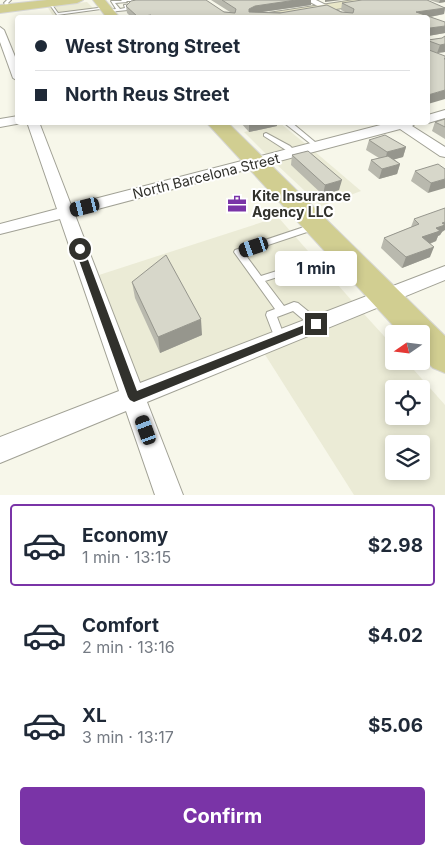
<!DOCTYPE html>
<meta charset="utf-8">
<style>
body{margin:0;font-family:Inter,sans-serif;background:#f2f2f3;color:#1f2937;height:100vh;display:flex;flex-direction:column;font-size:19px;white-space:nowrap}
*{box-sizing:border-box;margin:0}
p{font-size:16px;color:#747a83}
.icon{flex:none;width:28px;height:28px;fill:none;stroke:currentColor;stroke-width:2;stroke-linecap:round;stroke-linejoin:round}
.map{position:relative;height:495px;overflow:hidden}
.details{display:flex;flex-direction:column;background:#fff;flex:1}
.details>*{flex:none}
.top-card{position:absolute;left:15px;top:15px;width:415px;height:110px;border-radius:5px;box-shadow:0 2px 8px #0003;display:grid;align-content:center;height:110px;padding:0 20px;background:#fff}
.needle{width:32px;rotate:256deg}
.controls{position:absolute;left:385px;top:325px;display:grid;gap:10px}
.controls a{display:grid;place-items:center;width:45px;height:45px;border-radius:5px;background:#fff;box-shadow:0 2px 8px #0003;font-size:25px}
.end{position:absolute;width:22px;height:22px;margin:-11px;border:6px solid #31312c;background:#fff;box-shadow:0 0 0 2px #fff}
.from{border-radius:50%}
.bubble{position:absolute;height:35px;border-radius:5px;background:#fff;box-shadow:0 2px 8px #0003;font-size:16px;font-weight:700;line-height:35px;text-align:center}
.car{position:absolute;width:15px;height:30px;margin:-15px -8px;border-radius:6px;box-shadow:0 0 4px 1px #0007;background:linear-gradient(#222 24%,#8ab4d8 0 40%,#222 0 76%,#8ab4d8 0 86%,#222 0)}
.top-card b{display:flex;align-items:center;gap:18px;height:48px;font-size:19px}
.top-card b+b{border-top:1px solid #e0e1e3}
.top-card i{width:12px;height:12px;background:#1f2937}
ul{padding:9px 0 0;list-style:none}
li{display:flex;align-items:center;gap:15px;height:82px;margin:0 10px 8px;padding:0 10px;border:2px solid transparent;border-radius:5px}
li div{flex:1}
li b{display:block;font-size:19px}
li em{font-style:normal;font-weight:700}
li.active{border-color:#7a34a7}
li>.icon{width:45px;height:45px;stroke-width:1.5}
.action{display:flex;gap:10px;margin-top:auto;padding:10px 20px}
.action a{flex:1;height:58px;border-radius:5px;background:#7a34a7;color:#fff;font-size:20px;font-weight:700;line-height:58px;text-align:center}
.map>svg:first-child{display:block}
.built{fill:#ebebd6;fill-rule:evenodd}
.lines{fill:none;stroke-linecap:round;stroke-linejoin:round}
.lane-casing{stroke:#a1a195;stroke-width:2}
.street-casing{stroke:#a1a195;stroke-width:2}
.secondary-casing{stroke:#a1a195;stroke-width:2}
.primary-casing{stroke:#d6d6d5;stroke-width:2}
.lane{fill:#fff;fill-rule:evenodd}
.street{fill:#fff;fill-rule:evenodd}
.secondary{fill:#e8e6c8;fill-rule:evenodd}
.primary{fill:#d1ce91;fill-rule:evenodd}
.wall{fill:#b9b9ae}
.shaded-wall{fill:#96968d}
.building{fill:#d7d7ca;stroke:#96968d}
.route{fill:#31312c}
.labels{text-anchor:middle;stroke-width:4;stroke-linejoin:round;paint-order:stroke}
.street-label{font-size:14px;fill:#31312c;stroke:#fff}
.poi-label{font-size:14px;font-weight:bold;fill:#31312c;stroke:#fff;text-anchor:start}
</style>
<div class="map">
<svg width="445" height="495" viewBox="0 0 445 495">
<rect width="100%" height="100%" fill="#f7f7ea"/>
<g class="built">
<path d="M87,2L95,10L53,16L47,6Z"/>
<path d="M280,123L308,146L268,156L244,132Z"/>
<path d="M314,151L361,191L321,206L274,162Z"/>
<path d="M278,217L353,302L141,385L99,275Z"/>
<path d="M363,313L394,347V361H406L445,405V495H354L264,353ZM394,389H421V416H394ZM394,444H421V471H394Z"/>
</g>
<g class="lines">
<g class="lane-casing">
<g id="lane">
<path d="M7,0H11L8,3L11,9H9L4,3Z"/>
<path d="M121,0H133L138,5L128,7L130,9L128,10L108,12V10L116,9L111,1H122ZM126,1H130L133,4L124,5L125,8L120,9L115,3L127,2Z"/>
<path d="M48,2H50L58,13L106,7L108,8L57,15Z"/>
<path d="M283,122H291L321,147L320,148H316Z"/>
<path d="M266,133L290,146L297,153L296,154H292L264,136V134Z"/>
<path d="M316,223L319,224L320,226L319,228L244,253L261,276L340,251L344,254L343,256L265,281L284,306L294,302L298,303L320,321L321,324L320,327L316,328L312,327L293,311L277,317L285,338L284,341L280,342L276,341L266,315L267,312L275,309L234,252L235,250Z"/>
</g>
</g>
<g class="street-casing">
<g id="street">
<path d="M306,0H316L352,18H341Z"/>
<path d="M0,27L4,30L18,64V81L13,78L0,42Z"/>
<path d="M445,110V118L428,123L427,122L428,115Z"/>
<path d="M18,116V122L22,123L0,127V119Z"/>
<path d="M27,122H39L71,205L392,122H418L412,126L445,147V157L440,156L400,129L75,215L140,383L445,266V280L147,402L183,495H155L126,411L0,463V437L119,391L60,219L0,234V224L57,209Z"/>
</g>
</g>
<g class="secondary-casing">
<path id="secondary" d="M354,0H379L374,3L279,18H250L255,15Z"/>
</g>
<g class="primary-casing">
<g id="primary">
<path d="M47,0H83L77,3L0,13V5Z"/>
<path d="M93,0H105L120,18H107Z"/>
<path d="M206,122H227L445,336V373L433,368L421,356V334H401Z"/>
</g>
</g>
<use href="#lane" class="lane"/>
<use href="#street" class="street"/>
<use href="#secondary" class="secondary"/>
<use href="#primary" class="primary"/>
</g>
<g class="wall">
<path d="M211,0H311V5L261,12H345L341,10L342,3L445,7L444,14L430,17L445,33L428,36V18H132L127,13L126,6L230,12Z"/>
<path d="M429,0H445V2L439,3Z"/>
<path d="M445,36V52L437,53L428,104V40L442,38Z"/>
<path d="M445,119V139L432,131L435,122Z"/>
<path d="M240,122H277V126L249,132Z"/>
<path d="M369,140L406,147L403,157L394,159L400,164L397,174L379,179L368,170L371,160L379,158L366,150Z"/>
<path d="M292,155L339,190L323,195L291,165Z"/>
<path d="M445,169L428,193L411,181L415,171Z"/>
<path d="M414,219L442,232L440,235L438,236L436,241L430,244V257L402,268L381,248L384,238L411,227Z"/>
<path d="M132,282L202,335L160,353L135,298Z"/>
</g>
<g class="shaded-wall">
<path d="M296,0H311V5L255,13L249,16V9L255,6Z"/>
<path d="M325,0H342L325,2Z"/>
<path d="M440,0H445V2L439,3Z"/>
<path d="M445,8L444,14L424,18L416,12Z"/>
<path d="M151,15V18H139L138,17Z"/>
<path d="M445,26V33L428,36L430,28Z"/>
<path d="M445,44V52L437,53L440,45Z"/>
<path d="M445,90V99L428,104V95Z"/>
<path d="M255,122H277V126L249,132V124Z"/>
<path d="M406,147L403,157L385,162L387,152Z"/>
<path d="M400,164L397,174L379,179L382,169Z"/>
<path d="M445,179V188L428,193L431,183Z"/>
<path d="M342,180L339,190L323,195L325,185Z"/>
<path d="M445,222V230L442,232L440,235L438,236L436,241L418,248L422,237L442,223Z"/>
<path d="M434,247L430,257L402,268L406,257Z"/>
<path d="M201,319L202,335L160,353L158,337Z"/>
</g>
<g class="building">
<path d="M136,0H206L224,12L235,13L236,9L222,0H296L255,6L249,9V12L280,13L327,5L341,12L353,13L354,9L342,3L362,0H427L445,8L416,12L445,22V26L430,28L428,32V18H154L151,15L138,17L126,6L131,1Z"/>
<path d="M445,36V44L440,45L429,41V50L445,56V58L444,59H445V90L428,95V40L442,38Z"/>
<path d="M445,119V127L435,122Z"/>
<path d="M385,135L406,147L387,152L369,140Z"/>
<path d="M308,151L342,180L325,185L292,155Z"/>
<path d="M388,156L400,164L382,169L371,160Z"/>
<path d="M438,164L445,169V179L431,183L415,171Z"/>
<path d="M445,208V222L442,223L445,225L436,228L440,231L422,237L434,247L406,257L384,238L419,224L414,219Z"/>
<path d="M166,255L201,319L158,337L132,282Z"/>
</g>
<path class="route" d="M80,246L84,249L137,391L312,322H319L320,324L319,327L134,402L130,400L128,397L75,249Z"/>
<defs>
<g id="office-bare" transform="scale(1.5)"><path d="M-6-3h4V-5.5h4V-3h4V5H-6ZM-1-4.5V-3h2v-1.5ZM-6 0V1H6V0Z" fill="#7a34a7" stroke="#fff" stroke-width="2.5" paint-order="stroke"/></g>
</defs>
<g fill-rule="evenodd">
<use href="#office-bare" x="237" y="204"/>
</g>
<g class="labels">
<g class="street-label">
<text transform="translate(206 176) rotate(-14)" y="5">North Barcelona Street</text>
</g>
<g class="poi-label">
<text x="252" y="201">Kite Insurance<tspan x="252" dy="16">Agency LLC</tspan></text>
</g>
</g>
</svg>
<div class="controls">
<a><svg class="needle" viewBox="-14 -14 28 28"><path d="M0-13l5 13h-10z" fill="#e53935"/><path d="M0 13l5-13h-10z" fill="#747a83"/></svg></a>
<a><svg class="icon" aria-label="locate" viewBox="0 0 24 24"><circle cx="12" cy="12" r="6"/><path d="M12 2v4M12 18v4M2 12h4M18 12h4"/></svg></a>
<a><svg class="icon" aria-label="layers" viewBox="0 0 24 24"><path d="M12 4l9 5-9 5-9-5zM3 14l9 5 9-5"/></svg></a>
</div>
<i class="end from" style="left:80px;top:249px"></i>
<i class="end" style="left:316px;top:324px"></i>
<div class="bubble" style="left:275px;top:251px;width:82px">1 min</div>
<i class="car" style="left:85px;top:207px;rotate:256deg"></i>
<i class="car" style="left:254px;top:247px;rotate:251deg"></i>
<i class="car" style="left:146px;top:430px;rotate:340deg"></i>
<div class="top-card">
<b><i class="from"></i>West Strong Street</b>
<b><i></i>North Reus Street</b>
</div>
</div>
<section class="details">
<ul>
<li class="active"><svg class="icon" aria-label="car" viewBox="0 0 24 24"><path d="M5 17H2v-5l4-1 3-4h7l3 4 3 1v5h-3M9 17h6M6 11h13"/><circle cx="7" cy="17" r="2"/><circle cx="17" cy="17" r="2"/></svg><div><b>Economy</b><p>1 min · 13:15</p></div><em>$2.98</em></li>
<li><svg class="icon" aria-label="car" viewBox="0 0 24 24"><path d="M5 17H2v-5l4-1 3-4h7l3 4 3 1v5h-3M9 17h6M6 11h13"/><circle cx="7" cy="17" r="2"/><circle cx="17" cy="17" r="2"/></svg><div><b>Comfort</b><p>2 min · 13:16</p></div><em>$4.02</em></li>
<li><svg class="icon" aria-label="car" viewBox="0 0 24 24"><path d="M5 17H2v-5l4-1 3-4h7l3 4 3 1v5h-3M9 17h6M6 11h13"/><circle cx="7" cy="17" r="2"/><circle cx="17" cy="17" r="2"/></svg><div><b>XL</b><p>3 min · 13:17</p></div><em>$5.06</em></li>
</ul>
<div class="action"><a>Confirm</a></div>
</section>
